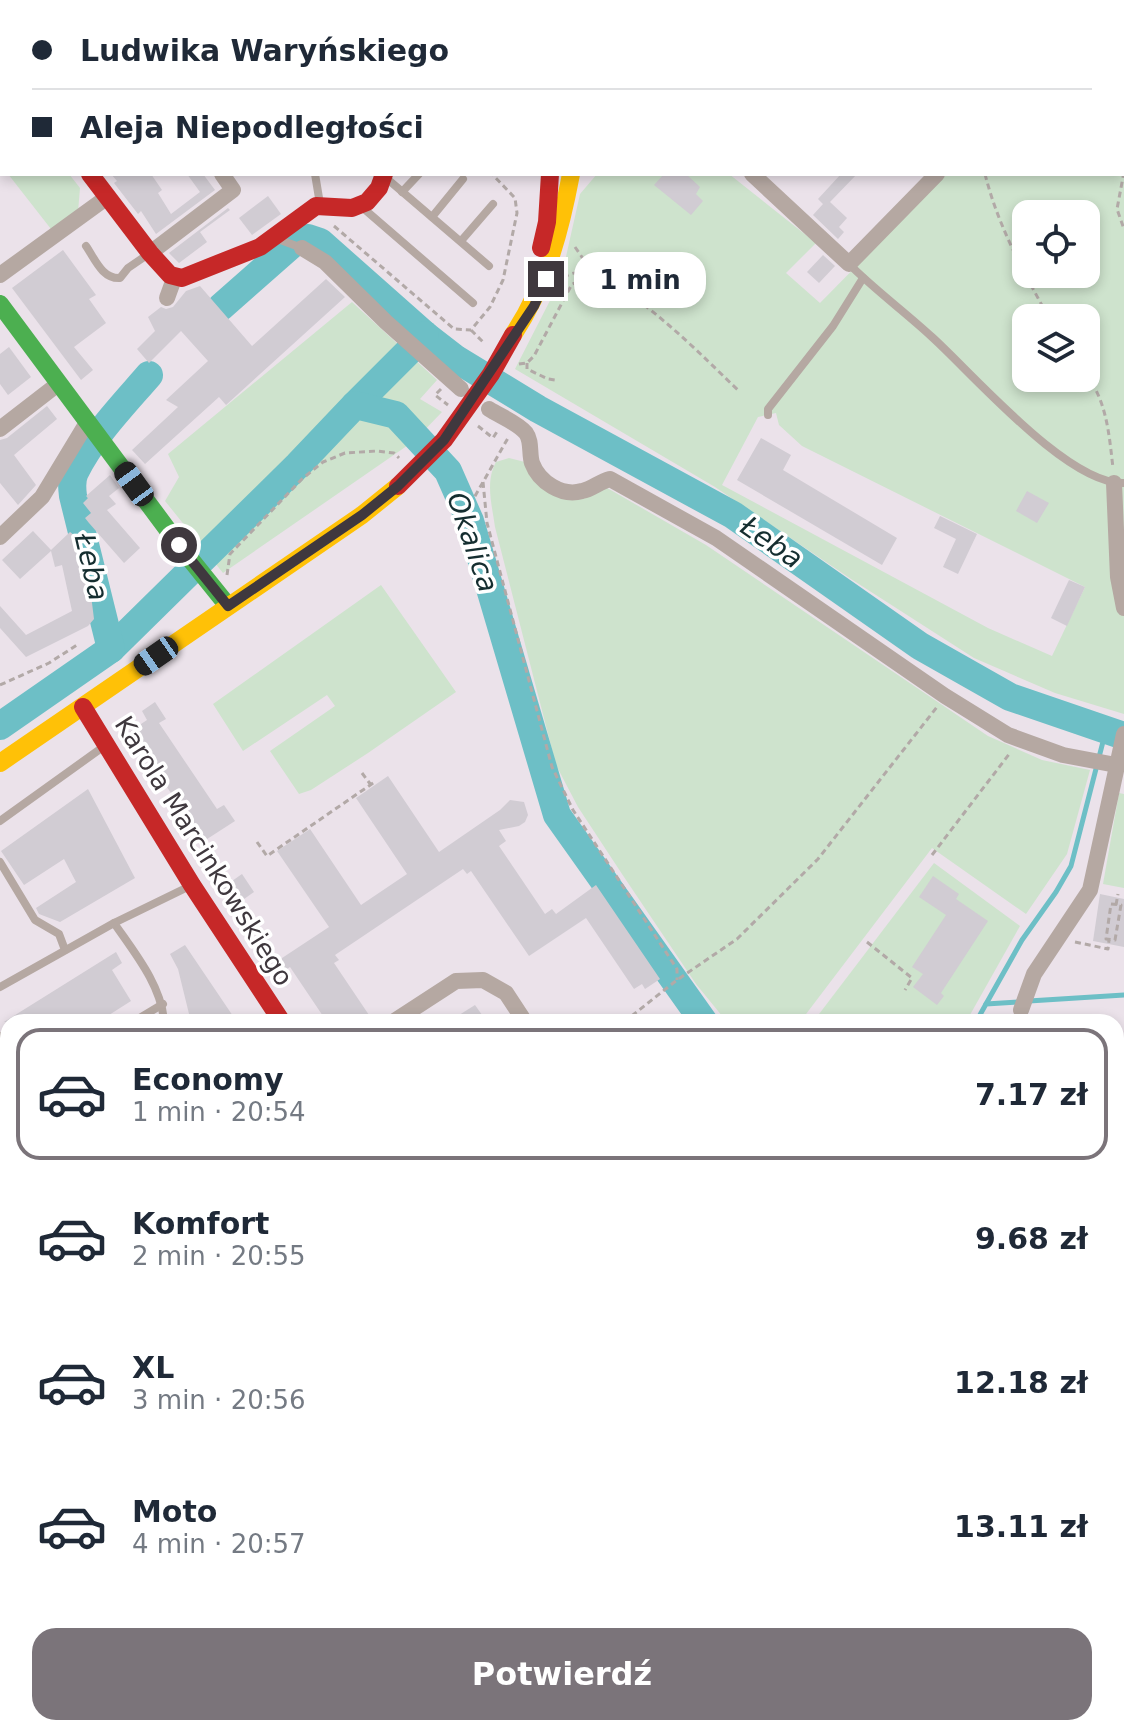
<!DOCTYPE html>
<html lang="pl">
<meta charset="utf-8">
<style>
body{margin:0;font-family:"DejaVu Sans",sans-serif;background:#f2f2f3;color:#1f2937;height:100vh;display:flex;flex-direction:column;font-size:30px;white-space:nowrap}
*{box-sizing:border-box;margin:0}
p{font-size:26px;color:#747a83}
.icon{flex:none;width:44px;height:44px;fill:none;stroke:currentColor;stroke-width:2;stroke-linecap:round;stroke-linejoin:round}
.map{position:relative;flex:1;overflow:hidden}
.drawer{position:absolute;left:0px;top:1014px;width:1124px;height:722px;display:flex;flex-direction:column;background:#fff;border-radius:24px 24px 0 0;box-shadow:0 4px 12px #0003}
.drawer>*{flex:none}
.banner{position:absolute;left:0px;top:0px;width:1124px;height:176px;box-shadow:0 4px 12px #0003;display:grid;align-content:center;height:176px;padding:0 32px;background:#fff}
.buttons{position:absolute;left:1012px;top:200px;display:grid;gap:16px}
.buttons a{display:grid;place-items:center;width:88px;height:88px;border-radius:16px;background:#fff;box-shadow:0 4px 12px #0003;font-size:40px}
.end{position:absolute;width:36px;height:36px;margin:-18px;border:10px solid #3f383e;background:#fff;box-shadow:0 0 0 4px #fff}
.from{border-radius:50%}
.bubble{position:absolute;height:56px;border-radius:24px;background:#fff;box-shadow:0 4px 12px #0003;font-size:26px;font-weight:800;line-height:56px;text-align:center}
.car{position:absolute;width:24px;height:48px;margin:-24px -12px;border-radius:10px;box-shadow:0 0 6px 2px #0007;background:linear-gradient(#222 24%,#8ab4d8 0 40%,#222 0 76%,#8ab4d8 0 86%,#222 0)}
.banner b{display:flex;align-items:center;gap:28px;height:76px;font-size:30px}
.banner b+b{border-top:2px solid #e0e1e3}
.banner i{width:20px;height:20px;background:#1f2937}
ul{padding:14px 0 0;list-style:none}
li{display:flex;align-items:center;gap:24px;height:132px;margin:0 16px 12px;padding:0 16px;border:4px solid transparent;border-radius:24px}
li div{flex:1}
li b{display:block;font-size:30px}
li em{font-style:normal;font-weight:800}
li.current{border-color:#7b747a}
li>.icon{width:72px;height:72px;stroke-width:1.5}
.button{display:flex;gap:16px;margin-top:auto;padding:16px 32px}
.button a{flex:1;height:92px;border-radius:24px;background:#7b747a;color:#fff;font-size:32px;font-weight:800;line-height:92px;text-align:center}
.map>svg:first-child{display:block}
.medical{fill:#eddadc}
.green{fill:#cee3cd;fill-rule:evenodd}
.lines{fill:none;stroke-linecap:round;stroke-linejoin:round}
.stream{stroke:#6dbfc6;stroke-width:5}
.river{stroke:#6dbfc6;stroke-width:28}
.building{fill:#d1ccd3}
.path{stroke:#b2a9a7;stroke-width:3;stroke-dasharray:6 4;stroke-linecap:butt}
.lane{stroke:#b5a8a2;stroke-width:8}
.street{stroke:#b5a8a2;stroke-width:16}
.fast{stroke:#4caf50;stroke-width:18}
.slow{stroke:#ffc107;stroke-width:18}
.jam{stroke:#c62828;stroke-width:18}
.jam-bridge{stroke:#c62828;stroke-width:18}
.route{stroke:#3f383e;stroke-width:10}
.labels{text-anchor:middle;stroke-width:7;stroke-linejoin:round;paint-order:stroke}
.street-label{font-size:26px;fill:#3f383e;stroke:#fff}
.water-label{font-size:28px;font-style:italic;fill:#152e30;stroke:#fff}
</style>
<div class="map">
<svg width="1124" height="1735" viewBox="0 0 1124 1735">
<rect width="100%" height="100%" fill="#ebe2ea"/>
<path class="medical" d="M8,1495V1728H184V1735H0V1502Z"/>
<g class="green">
<path d="M964,0H1124V714L1055,693L974,658L851,579L715,487L515,369L561,279L580,194L597,174H729L816,243L786,273L820,303L947,174H1122V2ZM1026,214H1086V274H1026ZM1026,318H1086V378H1026ZM776,413L779,425L802,446L1085,587L1052,656L988,628L722,485L758,417Z"/>
<path d="M8,174H69L80,188L78,212L51,229Z"/>
<path d="M352,302L437,380L420,399L442,412L414,441L223,573L165,501L179,477L168,454Z"/>
<path d="M509,458L525,462L546,489L602,485L706,545L988,736L1042,760L1090,770L1067,854L1026,914L932,848L800,1022H727L696,984L622,874L578,807L556,765L495,527C492,505 485,482 496,462Z"/>
<path d="M381,585L456,692L368,753L311,790L299,794L270,751L335,706L327,695L243,751L213,704Z"/>
<path d="M1119,793L1124,794V888L1103,884Z"/>
<path d="M934,863L1020,926L966,1022H813Z"/>
</g>
<g class="lines">
<g class="stream">
<path d="M1029,1001L1124,995"/>
<path d="M986,1004L1022,940L1056,892L1071,866L1106,730"/>
<path d="M976,1022L986,1004L1019,1002"/>
</g>
<g class="river">
<path d="M221,307L297,240L308,238L320,242L425,335L456,359L538,409L733,515L920,646L1010,697L1124,736"/>
<path d="M355,405L425,335"/>
<path d="M111,649L298,465L355,405L396,415L448,471L470,521L557,815L704,1022"/>
<path d="M0,726L111,649L73,496C72,488 71,480 75,472C92,437 124,404 149,375"/>
<path d="M1116,1350H1124"/>
</g>
</g>
<g class="building">
<path d="M111,174H151L162,190L158,193L171,214L200,192L187,174H203L215,190L156,234L141,211L138,214L114,183L117,181Z"/>
<path d="M664,174H686L700,187L696,194L703,201L691,215L654,185Z"/>
<path d="M841,174H857L830,202L847,218L839,227L844,232L838,239L813,215L823,204L818,199Z"/>
<path d="M268,196L281,214L252,235L239,218Z"/>
<path d="M228,208L230,210L200,232L207,242L179,263L169,253Z"/>
<path d="M63,250L96,295L89,299L106,323L74,347L93,370L81,380L12,288Z"/>
<path d="M823,255L835,266L819,283L807,272Z"/>
<path d="M326,279L345,297L226,405L219,397L145,464L132,450L178,407L166,400L208,361L181,331L149,363L137,349L155,331L148,317L161,307L166,309L173,307L186,291L200,286L252,346Z"/>
<path d="M9,347L31,377L8,395L0,384V354Z"/>
<path d="M47,406L57,419L14,455L36,485L18,505L0,483V440L7,438Z"/>
<path d="M761,438L791,455L783,470L897,538L882,565L737,480Z"/>
<path d="M110,475L119,488L109,496L116,504L107,510L140,548L124,563L89,523L85,518L91,513L83,503L88,498L86,496Z"/>
<path d="M1027,491L1049,503L1037,523L1016,511Z"/>
<path d="M940,516L977,534L958,574L943,567L956,539L934,528Z"/>
<path d="M33,531L51,550L70,532L79,539L90,587L94,619L88,626L26,657L0,628V606L26,635L72,611L62,565L55,567L51,551L20,579L2,560Z"/>
<path d="M1069,580L1085,587L1067,626L1051,618Z"/>
<path d="M155,702L166,719L159,723L217,809L224,805L235,821L204,841L129,732L147,720L142,711Z"/>
<path d="M388,776L439,852L500,810L510,800L524,802L528,815L525,822L519,826L499,830L506,841L499,846L545,914L552,909L556,914L596,885L660,979L645,989L642,984L634,989L586,918L529,956L471,871L467,874L463,869L335,955L339,960L334,963L371,1018L365,1022H327L290,967L280,974L273,964L329,927L277,851L310,829L361,905L407,874L356,798Z"/>
<path d="M88,789L135,878L60,922L39,914L36,908L76,882L64,859L24,885L1,851Z"/>
<path d="M242,874L254,892L234,906L222,888Z"/>
<path d="M933,876L959,894L956,899L988,921L941,993L944,996L937,1005L913,987L923,974L912,967L946,915L919,897Z"/>
<path d="M1100,894L1124,899V947L1093,941Z"/>
<path d="M185,945L237,1022H191L178,969L170,954Z"/>
<path d="M116,952L122,963L112,970L131,1001L98,1022H4Z"/>
<path d="M475,1005L487,1022H448Z"/>
</g>
<g class="lines">
<g class="path">
<path d="M92,0L99,2"/>
<path d="M1066,2L1067,0"/>
<path d="M1122,98L1124,100"/>
<path d="M1124,172L1117,209L1124,229"/>
<path d="M985,174C998,226 1023,271 1049,318"/>
<path d="M334,226L454,329L471,330L490,307L503,280L517,213L515,198L492,174"/>
<path d="M575,247L595,276"/>
<path d="M563,277C567,276 571,273 575,273C617,266 710,364 740,392"/>
<path d="M471,330L485,344"/>
<path d="M527,363V369L548,379L555,380"/>
<path d="M519,364L527,363L534,356L572,284L595,276"/>
<path d="M1086,374C1107,402 1109,434 1113,468"/>
<path d="M441,389L435,395L448,405"/>
<path d="M478,426L493,438L498,430"/>
<path d="M483,482L487,523L552,767L573,810L677,969V980"/>
<path d="M470,505L508,438"/>
<path d="M227,575L230,554L302,479L323,462L345,453L377,451L394,453L399,458"/>
<path d="M0,685L49,663L77,645"/>
<path d="M362,773L371,785"/>
<path d="M257,842L267,856L376,781"/>
<path d="M932,855L1010,753"/>
<path d="M1111,904L1121,905L1115,940L1106,939Z"/>
<path d="M1116,905L1118,894"/>
<path d="M867,942L912,978L905,990"/>
<path d="M1075,942L1108,949L1109,940"/>
<path d="M624,1022L677,980L737,939L818,859L937,707"/>
<path d="M1116,1364L1124,1365"/>
</g>
<g class="lane">
<path d="M315,174L319,198L316,205"/>
<path d="M385,177L489,266"/>
<path d="M402,192L419,174"/>
<path d="M363,208L473,303"/>
<path d="M432,217L463,179"/>
<path d="M275,238L302,248"/>
<path d="M461,241L493,204"/>
<path d="M86,246C95,259 102,279 120,278L128,268L150,253"/>
<path d="M849,264C875,290 905,312 932,337C973,374 1068,485 1124,483"/>
<path d="M768,415V409L833,326L863,278"/>
<path d="M0,821L103,747"/>
<path d="M0,862L35,920L59,934L65,950"/>
<path d="M114,923C134,952 162,986 164,1022"/>
<path d="M0,987L114,923L190,886"/>
<path d="M133,1022L163,1004"/>
<path d="M0,1187L8,1177"/>
<path d="M0,1453L8,1463"/>
</g>
<g class="street">
<path d="M75,0L77,2"/>
<path d="M377,0L378,2"/>
<path d="M960,0V2"/>
<path d="M26,2L29,0"/>
<path d="M233,2L235,0"/>
<path d="M520,2V0"/>
<path d="M608,2V0"/>
<path d="M897,2L900,0"/>
<path d="M0,23L2,22"/>
<path d="M0,57L2,59"/>
<path d="M752,174L849,264L937,174"/>
<path d="M302,248L325,262L386,322L461,389"/>
<path d="M150,253L233,190L222,174"/>
<path d="M0,275L106,198"/>
<path d="M167,298L175,276"/>
<path d="M489,409C500,416 518,423 526,433C532,441 529,454 532,463C539,482 562,497 582,491C592,489 599,482 610,479L716,538L945,696L1008,735L1063,755L1116,765"/>
<path d="M0,429L58,384"/>
<path d="M1114,483L1118,577L1124,608"/>
<path d="M0,537L42,497L88,421"/>
<path d="M1021,1010L1034,974L1090,890L1124,734"/>
<path d="M393,1022L456,981L483,980L506,993L525,1022"/>
<path d="M0,1040L8,1077"/>
<path d="M1116,1108H1124"/>
<path d="M0,1121L8,1127"/>
<path d="M1116,1241H1124"/>
<path d="M1116,1442L1124,1443"/>
<path d="M0,1477L8,1469"/>
<path d="M1116,1574L1124,1569"/>
<path d="M201,1728L202,1735"/>
<path d="M405,1728L412,1735"/>
<path d="M485,1728L492,1735"/>
<path d="M658,1728L665,1735"/>
<path d="M459,1735L466,1728"/>
<path d="M542,1735L549,1728"/>
<path d="M629,1735L636,1728"/>
<path d="M847,1735L859,1728"/>
</g>
<g class="fast">
<path d="M556,0V2"/>
<path d="M572,0V2"/>
<path d="M0,304L179,545L228,606"/>
</g>
<g class="slow">
<path d="M513,335C546,285 560,232 571,174"/>
<path d="M0,763L362,515L398,486"/>
</g>
<g class="jam">
<path d="M277,0L278,2"/>
<path d="M90,174L150,253L170,275L182,278L260,247L316,206L352,208L367,202L379,188L384,174"/>
<path d="M541,248L547,222L550,174"/>
<path d="M83,707L192,885L282,1022"/>
</g>
<path class="jam-bridge" d="M398,486L444,440L491,374L513,335"/>
</g>
<g class="lines">
<path class="route" d="M179,545L228,606L362,515L398,486L444,440L534,306L546,279"/>
</g>
<g class="labels">
<g class="street-label">
<text transform="translate(204 851) rotate(58)" y="9">Karola Marcinkowskiego</text>
</g>
<g class="water-label">
<text transform="translate(473 542) rotate(71)" y="10">Okalica</text>
<text transform="translate(772 542) rotate(35)" y="10">Łeba</text>
<text transform="translate(92 567) rotate(77)" y="10">Łeba</text>
</g>
</g>
</svg>
<div class="buttons">
<a><svg class="icon" aria-label="locate" viewBox="0 0 24 24"><circle cx="12" cy="12" r="6"/><path d="M12 2v4M12 18v4M2 12h4M18 12h4"/></svg></a>
<a><svg class="icon" aria-label="layers" viewBox="0 0 24 24"><path d="M12 4l9 5-9 5-9-5zM3 14l9 5 9-5"/></svg></a>
</div>
<i class="end from" style="left:179px;top:545px"></i>
<i class="end" style="left:546px;top:279px"></i>
<div class="bubble" style="left:574px;top:252px;width:132px">1 min</div>
<i class="car" style="left:134px;top:484px;rotate:324deg"></i>
<i class="car" style="left:156px;top:656px;rotate:235deg"></i>
<div class="banner">
<b><i class="from"></i>Ludwika Waryńskiego</b>
<b><i></i>Aleja Niepodległości</b>
</div>
<section class="drawer">
<ul>
<li class="current"><svg class="icon" aria-label="car" viewBox="0 0 24 24"><path d="M5 17H2v-5l4-1 3-4h7l3 4 3 1v5h-3M9 17h6M6 11h13"/><circle cx="7" cy="17" r="2"/><circle cx="17" cy="17" r="2"/></svg><div><b>Economy</b><p>1 min · 20:54</p></div><em>7.17 zł</em></li>
<li><svg class="icon" aria-label="car" viewBox="0 0 24 24"><path d="M5 17H2v-5l4-1 3-4h7l3 4 3 1v5h-3M9 17h6M6 11h13"/><circle cx="7" cy="17" r="2"/><circle cx="17" cy="17" r="2"/></svg><div><b>Komfort</b><p>2 min · 20:55</p></div><em>9.68 zł</em></li>
<li><svg class="icon" aria-label="car" viewBox="0 0 24 24"><path d="M5 17H2v-5l4-1 3-4h7l3 4 3 1v5h-3M9 17h6M6 11h13"/><circle cx="7" cy="17" r="2"/><circle cx="17" cy="17" r="2"/></svg><div><b>XL</b><p>3 min · 20:56</p></div><em>12.18 zł</em></li>
<li><svg class="icon" aria-label="car" viewBox="0 0 24 24"><path d="M5 17H2v-5l4-1 3-4h7l3 4 3 1v5h-3M9 17h6M6 11h13"/><circle cx="7" cy="17" r="2"/><circle cx="17" cy="17" r="2"/></svg><div><b>Moto</b><p>4 min · 20:57</p></div><em>13.11 zł</em></li>
</ul>
<div class="button"><a>Potwierdź</a></div>
</section>
</div>
